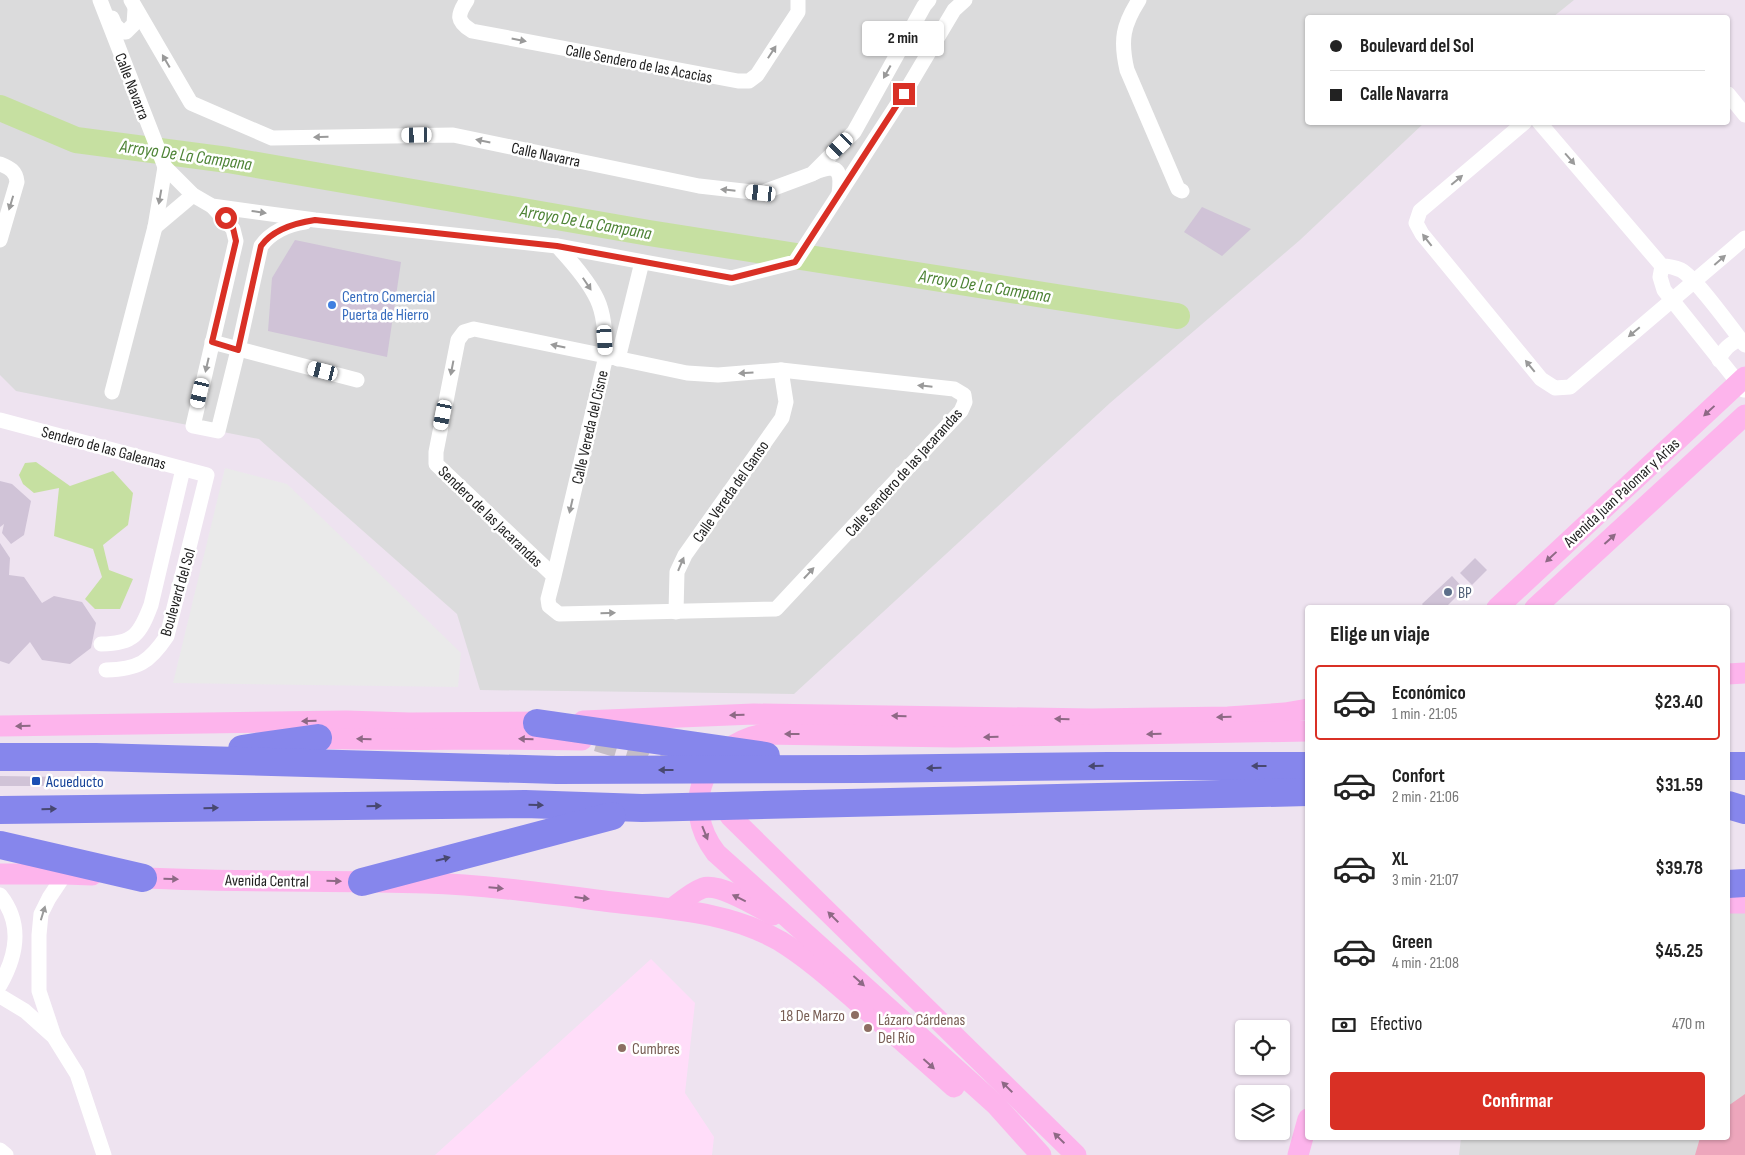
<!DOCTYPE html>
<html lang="es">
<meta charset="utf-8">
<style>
body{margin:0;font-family:"Sofia Sans Condensed",sans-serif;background:#f2f2f2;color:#222;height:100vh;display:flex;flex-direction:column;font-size:19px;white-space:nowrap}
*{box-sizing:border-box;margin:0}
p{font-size:16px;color:#767676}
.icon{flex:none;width:28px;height:28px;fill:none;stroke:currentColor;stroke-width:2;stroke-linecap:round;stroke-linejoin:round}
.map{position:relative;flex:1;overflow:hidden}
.panel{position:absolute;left:1305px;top:605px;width:425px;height:535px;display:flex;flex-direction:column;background:#fff;border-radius:5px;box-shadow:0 1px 4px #0004}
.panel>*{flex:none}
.hud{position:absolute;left:1305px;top:15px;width:425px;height:110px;border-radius:5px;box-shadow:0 1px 4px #0004;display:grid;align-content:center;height:110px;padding:0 25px;background:#fff}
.fabs{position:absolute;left:1235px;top:1020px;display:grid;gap:10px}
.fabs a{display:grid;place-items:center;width:55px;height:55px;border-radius:5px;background:#fff;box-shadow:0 1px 4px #0004;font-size:25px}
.end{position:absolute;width:22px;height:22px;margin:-11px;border:6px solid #d93025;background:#fff;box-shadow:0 0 0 2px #fff}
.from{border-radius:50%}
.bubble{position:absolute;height:35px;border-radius:5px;background:#fff;box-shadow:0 1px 4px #0004;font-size:16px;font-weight:700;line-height:35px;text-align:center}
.car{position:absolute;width:15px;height:30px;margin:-15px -8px;border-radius:6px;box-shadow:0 0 4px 1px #0007;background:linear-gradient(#fff 24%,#345 0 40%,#fff 0 76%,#345 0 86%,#fff 0)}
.hud b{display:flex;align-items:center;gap:18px;height:48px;font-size:19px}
.hud b+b{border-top:1px solid #e0e0e0}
.hud i{width:12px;height:12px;background:#222}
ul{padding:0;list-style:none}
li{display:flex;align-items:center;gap:15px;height:75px;margin:0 10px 8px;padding:0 15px;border:2px solid transparent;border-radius:5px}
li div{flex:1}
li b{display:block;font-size:19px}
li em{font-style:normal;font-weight:700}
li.selected{border-color:#d93025}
li>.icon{width:45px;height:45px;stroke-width:1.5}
h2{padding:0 25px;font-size:22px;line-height:60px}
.pay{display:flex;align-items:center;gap:12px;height:55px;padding:0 25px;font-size:19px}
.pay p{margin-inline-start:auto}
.action{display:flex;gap:10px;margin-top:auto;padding:10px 25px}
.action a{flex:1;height:58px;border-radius:5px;background:#d93025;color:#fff;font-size:20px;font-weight:700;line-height:58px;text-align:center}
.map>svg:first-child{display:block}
.residential{fill:#dbdbdc}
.education{fill:#ffddf9}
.grass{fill:#eda6bc}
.parking{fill:#eaeaea}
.water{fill:#c6e0a1}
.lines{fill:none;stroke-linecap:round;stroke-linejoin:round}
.river{stroke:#c6e0a1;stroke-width:26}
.building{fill:#d0c3d7}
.secondary-tunnel{stroke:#c4bcc6;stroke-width:21;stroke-dasharray:21 11;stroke-linecap:butt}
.street{stroke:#fff;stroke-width:15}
.secondary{stroke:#fdb4ec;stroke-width:21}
.highway{stroke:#8686ec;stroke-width:28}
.oneway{fill:#9a9a9a}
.oneway2{fill:#8e6985}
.oneway3{fill:#484870}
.route{stroke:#d93025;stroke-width:6}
.shop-dot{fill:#3f7fe0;stroke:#fff;stroke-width:2}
.service-dot{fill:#5c6f8a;stroke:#fff;stroke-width:2}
.transit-dot{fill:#1a4fb4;stroke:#fff;stroke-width:2}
.education-dot{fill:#8d6e63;stroke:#fff;stroke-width:2}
.labels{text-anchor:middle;stroke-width:5;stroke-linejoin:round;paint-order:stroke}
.street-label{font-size:16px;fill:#1e1e1e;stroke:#fff}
.shop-label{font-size:16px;fill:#366cbe;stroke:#fff;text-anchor:start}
.service-label{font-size:16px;fill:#4e5e75;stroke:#fff;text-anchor:start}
.transit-label{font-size:16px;fill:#164399;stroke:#fff;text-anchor:start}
.education-label{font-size:16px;fill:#785e54;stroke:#fff;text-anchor:start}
.water-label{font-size:18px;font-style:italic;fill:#4d8335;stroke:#fff}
</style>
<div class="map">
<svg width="1745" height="1155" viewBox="0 0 1745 1155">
<rect width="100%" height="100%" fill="#eee3f0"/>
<g class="residential">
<path d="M0,0H1574L1553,17L1308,18V122L1424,123L1300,240L1110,403L794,694L480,690L457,614L259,439L16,391L0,375Z"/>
<path d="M1728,911H1745V1155H1459L1461,1138H1728Z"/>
</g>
<path class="education" d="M651,959L695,1003L685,1093L714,1137L712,1155H435Z"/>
<path class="grass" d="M1745,1094V1155H1695L1700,1138H1728V1106Z"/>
<path class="parking" d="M225,468L287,484L461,653L458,687L173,683Z"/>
<path class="water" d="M36,462L70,486L113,471L133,493L128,525L103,545L109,570L133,579L120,609H95L85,599L102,577L93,549L54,536L59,488L34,493L23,484L19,475L25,463Z"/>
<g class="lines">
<path class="river" d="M0,108L76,140L228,160L649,233L1177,316"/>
</g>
<g class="building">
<path d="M1202,207L1251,229L1222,256L1184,232Z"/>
<path d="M295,240L401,262L387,357L268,331L272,278Z"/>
<path d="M0,481L12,484L31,501L24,535L11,544L2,533L4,524L0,527Z"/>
<path d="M0,543L10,558L9,575L24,577L42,603L54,596L82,602L96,623L91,648L70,664L42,660L30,642L9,664L0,661Z"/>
<path d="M1475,558L1487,570L1472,585L1460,573Z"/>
<path d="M1452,576L1464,589L1445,608H1425L1422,604Z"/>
<path d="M0,776L68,777L76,786H0Z"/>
</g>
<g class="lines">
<path class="secondary-tunnel" d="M597,741L634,752L667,767"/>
<g class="street">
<path d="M100,0L165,167L193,195L212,206L315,220L557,246L731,278L795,262L904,94L954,10L965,0"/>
<path d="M131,0L191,103L272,138L453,135L699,186L761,193L812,174L854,132L924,6L929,0"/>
<path d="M467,0C457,15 456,21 472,31L738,81H749L757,75L798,12V0"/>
<path d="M1139,0C1123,25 1120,40 1127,70L1178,189L1182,191"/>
<path d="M112,18L115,25L122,32H126L134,24L135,9"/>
<path d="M1728,94L1745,115"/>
<path d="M1525,122L1420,211L1416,223L1422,234L1541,379L1555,388L1570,387L1745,238"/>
<path d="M1539,122L1662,266C1669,266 1674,267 1681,270C1698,280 1731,328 1745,345"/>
<path d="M0,164C10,168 16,171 17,182L0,240"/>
<path d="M814,173C838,162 842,171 839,194"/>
<path d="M212,206L233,229L236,241L193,426L218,431L238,350L261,246C270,233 288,224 305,222"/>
<path d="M155,227L193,195"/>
<path d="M1662,266L1660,277L1664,290L1744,390"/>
<path d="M212,342L357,380"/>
<path d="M618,359L642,262"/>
<path d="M1719,360C1723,349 1730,344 1740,339"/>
<path d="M112,392L155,227L165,167"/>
<path d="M0,420L207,475L167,636C149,663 138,669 106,670"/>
<path d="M554,576L436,464V452L458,340L464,332L474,329L606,356L687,373L718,375L781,370L954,389L964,395L965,402L961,411L776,609L559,614L549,606L548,599L554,576L606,356C605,337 605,316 597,299C588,280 571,261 557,246"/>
<path d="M676,612L677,572L685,555L782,418L786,402L781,370"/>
<path d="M101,644C134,644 140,634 151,605L183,469"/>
<path d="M0,895C23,924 17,955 0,985"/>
<path d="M0,996L25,1011L54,1037L77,1074L104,1155"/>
<path d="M54,1036L39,991V935L41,914L49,898L65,874"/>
<path d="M0,1150L6,1155"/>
</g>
<g class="secondary">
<path d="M1497,608L1745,377"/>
<path d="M1535,608L1745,415"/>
<path d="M1728,674L1745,673"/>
<path d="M583,721L754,714L1092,719L1228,717L1285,713L1308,709"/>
<path d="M0,726L346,721L410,723L553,722"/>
<path d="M303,738C396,741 489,738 582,740"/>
<path d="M730,816L1076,1155"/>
<path d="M0,874H65L92,875"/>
<path d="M127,877C226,883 326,880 426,883C488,885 550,894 612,902C669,909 728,911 780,941C806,957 830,978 853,998C887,1028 921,1057 954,1087"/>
<path d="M1728,903H1745"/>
<path d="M673,908C683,900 692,892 703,888C720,883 758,907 773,915"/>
<path d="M1041,1155L996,1105L716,853C679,805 704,746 763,734L954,737L1308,731"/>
<path d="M1298,1155L1308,1119"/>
</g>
<g class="highway">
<path d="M537,723L766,756"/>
<path d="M242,749L318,738"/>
<path d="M0,757H96L557,770L862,769L1108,766H1308"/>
<path d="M1728,766H1745"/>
<path d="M1728,805L1745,810"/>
<path d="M0,810L525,804L642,808L1308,792"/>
<path d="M0,845L143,878"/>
<path d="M362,882L612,816"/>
<path d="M1728,884L1745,883"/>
</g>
</g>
<defs><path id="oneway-solid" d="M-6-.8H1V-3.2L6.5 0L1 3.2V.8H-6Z" transform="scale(1.25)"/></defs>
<g class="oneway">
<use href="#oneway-solid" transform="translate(519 40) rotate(11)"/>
<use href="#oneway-solid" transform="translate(772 52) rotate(-57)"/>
<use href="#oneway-solid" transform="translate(166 61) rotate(-120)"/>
<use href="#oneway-solid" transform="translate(887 72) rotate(119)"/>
<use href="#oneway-solid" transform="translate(321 137) rotate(179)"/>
<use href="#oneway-solid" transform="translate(483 141) rotate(-168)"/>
<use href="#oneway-solid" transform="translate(1570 159) rotate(49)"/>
<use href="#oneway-solid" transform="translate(1457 180) rotate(-40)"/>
<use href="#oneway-solid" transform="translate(728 190) rotate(-174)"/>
<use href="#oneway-solid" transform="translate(160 197) rotate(100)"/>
<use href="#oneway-solid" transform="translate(11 203) rotate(107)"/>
<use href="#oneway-solid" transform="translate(259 212) rotate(8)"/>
<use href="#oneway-solid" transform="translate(1427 240) rotate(-128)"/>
<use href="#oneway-solid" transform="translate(1720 260) rotate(-41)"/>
<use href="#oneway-solid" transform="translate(587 284) rotate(56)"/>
<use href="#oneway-solid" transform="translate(1634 332) rotate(140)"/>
<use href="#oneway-solid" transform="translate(558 346) rotate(-168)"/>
<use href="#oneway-solid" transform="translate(207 365) rotate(103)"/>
<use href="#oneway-solid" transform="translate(1530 366) rotate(-129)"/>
<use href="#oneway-solid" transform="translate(452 368) rotate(101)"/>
<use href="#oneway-solid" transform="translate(746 373) rotate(176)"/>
<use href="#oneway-solid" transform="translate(925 386) rotate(-174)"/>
<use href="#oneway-solid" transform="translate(571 506) rotate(103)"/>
<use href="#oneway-solid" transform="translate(681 564) rotate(-67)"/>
<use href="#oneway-solid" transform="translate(809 573) rotate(-47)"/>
<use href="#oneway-solid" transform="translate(608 613) rotate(-1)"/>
<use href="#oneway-solid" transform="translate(43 913) rotate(-73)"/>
</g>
<g class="oneway2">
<use href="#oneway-solid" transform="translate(1709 411) rotate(137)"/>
<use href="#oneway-solid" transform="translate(1610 539) rotate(-42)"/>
<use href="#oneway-solid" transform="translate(1551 557) rotate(137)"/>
<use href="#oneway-solid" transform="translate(737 715) rotate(178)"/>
<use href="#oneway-solid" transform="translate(899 716) rotate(-179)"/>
<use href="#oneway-solid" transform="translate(1224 717) rotate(178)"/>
<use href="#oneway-solid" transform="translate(1062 719) rotate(-179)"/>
<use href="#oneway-solid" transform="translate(309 721) rotate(179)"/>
<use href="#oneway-solid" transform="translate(23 726) rotate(179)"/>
<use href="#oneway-solid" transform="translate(792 734) rotate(-180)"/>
<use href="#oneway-solid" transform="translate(1154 734) rotate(179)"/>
<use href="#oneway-solid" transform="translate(991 737) rotate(179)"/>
<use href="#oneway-solid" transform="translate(364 739) rotate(-179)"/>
<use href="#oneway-solid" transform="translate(526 739) rotate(-179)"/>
<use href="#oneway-solid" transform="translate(705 833) rotate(68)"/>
<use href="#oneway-solid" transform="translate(171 879) rotate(1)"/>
<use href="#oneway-solid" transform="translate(334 881) rotate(1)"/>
<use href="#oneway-solid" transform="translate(496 888) rotate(5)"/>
<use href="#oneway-solid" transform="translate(582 898) rotate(7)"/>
<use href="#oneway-solid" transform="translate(739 898) rotate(-154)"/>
<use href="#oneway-solid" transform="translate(833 917) rotate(-135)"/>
<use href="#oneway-solid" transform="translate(859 981) rotate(42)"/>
<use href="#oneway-solid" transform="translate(929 1064) rotate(42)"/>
<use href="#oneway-solid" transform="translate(1007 1087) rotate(-135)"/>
<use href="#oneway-solid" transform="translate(1059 1138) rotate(-136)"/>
</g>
<g class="oneway3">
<use href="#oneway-solid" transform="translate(1096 766) rotate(179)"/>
<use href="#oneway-solid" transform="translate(1259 766) rotate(-180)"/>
<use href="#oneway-solid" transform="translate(934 768) rotate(179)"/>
<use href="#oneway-solid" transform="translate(666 770) rotate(180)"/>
<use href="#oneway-solid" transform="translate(536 805) rotate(2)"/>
<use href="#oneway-solid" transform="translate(374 806) rotate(-1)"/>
<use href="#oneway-solid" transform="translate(211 808) rotate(-1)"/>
<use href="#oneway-solid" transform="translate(49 809) rotate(-1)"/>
<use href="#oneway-solid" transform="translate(443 859) rotate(-14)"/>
</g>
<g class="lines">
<path class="route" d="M226,218L233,228L236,241L212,342L238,350L261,246C273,229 295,223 315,220L557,246L732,278L795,262L904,94"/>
</g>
<circle class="shop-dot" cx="332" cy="305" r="5"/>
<circle class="service-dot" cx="1448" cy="592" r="5"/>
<rect class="transit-dot" x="31" y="776" width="10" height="10" rx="2.5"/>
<g class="education-dot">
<circle cx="855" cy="1015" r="5"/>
<circle cx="868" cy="1028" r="5"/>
<circle cx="622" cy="1048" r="5"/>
</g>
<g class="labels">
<g class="street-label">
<text transform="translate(639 63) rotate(11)" y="6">Calle Sendero de las Acacias</text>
<text transform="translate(133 86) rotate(69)" y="6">Calle Navarra</text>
<text transform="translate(546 154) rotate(12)" y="6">Calle Navarra</text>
<text transform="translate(589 427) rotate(-77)" y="6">Calle Vereda del Cisne</text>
<text transform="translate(104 447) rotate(15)" y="6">Sendero de las Galeanas</text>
<text transform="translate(903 472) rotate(-48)" y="6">Calle Sendero de las Jacarandas</text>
<text transform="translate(730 491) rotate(-55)" y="6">Calle Vereda del Ganso</text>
<text transform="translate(1621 492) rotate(-43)" y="6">Avenida Juan Palomar y Arias</text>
<text transform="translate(491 516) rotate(44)" y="6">Sendero de las Jacarandas</text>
<text transform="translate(177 592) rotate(-74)" y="6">Boulevard del Sol</text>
<text transform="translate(267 880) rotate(1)" y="6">Avenida Central</text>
</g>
<g class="shop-label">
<text x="342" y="302">Centro Comercial<tspan x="342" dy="18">Puerta de Hierro</tspan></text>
</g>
<g class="service-label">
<text x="1458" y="598">BP</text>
</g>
<g class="transit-label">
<text x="46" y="787">Acueducto</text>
</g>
<g class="education-label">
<text x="845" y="1021" text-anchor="end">18 De Marzo</text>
<text x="878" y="1025">Lázaro Cárdenas<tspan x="878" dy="18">Del Río</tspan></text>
<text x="632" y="1054">Cumbres</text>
</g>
<g class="water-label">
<text transform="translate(186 155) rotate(8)" y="6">Arroyo De La Campana</text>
<text transform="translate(586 222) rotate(10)" y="6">Arroyo De La Campana</text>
<text transform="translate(985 286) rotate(9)" y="6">Arroyo De La Campana</text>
</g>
</g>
</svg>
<div class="fabs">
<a><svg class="icon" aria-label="locate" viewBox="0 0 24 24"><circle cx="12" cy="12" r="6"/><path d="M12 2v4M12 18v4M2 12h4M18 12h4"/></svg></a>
<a><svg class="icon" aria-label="layers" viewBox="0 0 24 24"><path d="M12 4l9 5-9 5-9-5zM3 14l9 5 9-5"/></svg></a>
</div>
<i class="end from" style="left:226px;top:218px"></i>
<i class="end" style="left:904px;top:94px"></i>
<div class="bubble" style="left:862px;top:21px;width:82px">2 min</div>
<i class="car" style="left:417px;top:135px;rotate:269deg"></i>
<i class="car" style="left:840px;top:146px;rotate:225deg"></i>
<i class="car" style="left:761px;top:193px;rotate:276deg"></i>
<i class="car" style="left:605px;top:340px;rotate:176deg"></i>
<i class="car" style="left:323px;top:371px;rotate:284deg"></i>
<i class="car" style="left:200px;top:393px;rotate:193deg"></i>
<i class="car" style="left:443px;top:415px;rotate:191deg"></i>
<div class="hud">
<b><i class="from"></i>Boulevard del Sol</b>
<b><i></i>Calle Navarra</b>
</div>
<section class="panel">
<h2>Elige un viaje</h2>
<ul>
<li class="selected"><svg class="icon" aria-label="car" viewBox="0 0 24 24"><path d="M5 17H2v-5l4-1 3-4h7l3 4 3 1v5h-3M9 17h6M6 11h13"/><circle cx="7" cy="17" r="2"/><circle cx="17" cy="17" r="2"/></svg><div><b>Económico</b><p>1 min · 21:05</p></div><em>$23.40</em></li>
<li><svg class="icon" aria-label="car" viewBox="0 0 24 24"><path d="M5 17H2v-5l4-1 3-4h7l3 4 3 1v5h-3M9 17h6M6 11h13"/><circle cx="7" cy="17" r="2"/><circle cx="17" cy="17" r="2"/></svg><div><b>Confort</b><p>2 min · 21:06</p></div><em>$31.59</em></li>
<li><svg class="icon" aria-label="car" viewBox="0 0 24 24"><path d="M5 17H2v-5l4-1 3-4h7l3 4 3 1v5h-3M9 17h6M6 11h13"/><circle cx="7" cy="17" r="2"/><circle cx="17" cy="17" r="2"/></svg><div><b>XL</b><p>3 min · 21:07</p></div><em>$39.78</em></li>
<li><svg class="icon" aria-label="car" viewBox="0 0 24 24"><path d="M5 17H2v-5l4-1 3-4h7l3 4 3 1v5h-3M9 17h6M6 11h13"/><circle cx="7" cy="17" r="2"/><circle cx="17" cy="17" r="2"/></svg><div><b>Green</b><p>4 min · 21:08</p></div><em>$45.25</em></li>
</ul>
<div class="pay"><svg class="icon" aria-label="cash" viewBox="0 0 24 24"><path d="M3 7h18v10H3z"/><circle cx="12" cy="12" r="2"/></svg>Efectivo<p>470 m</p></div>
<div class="action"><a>Confirmar</a></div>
</section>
</div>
